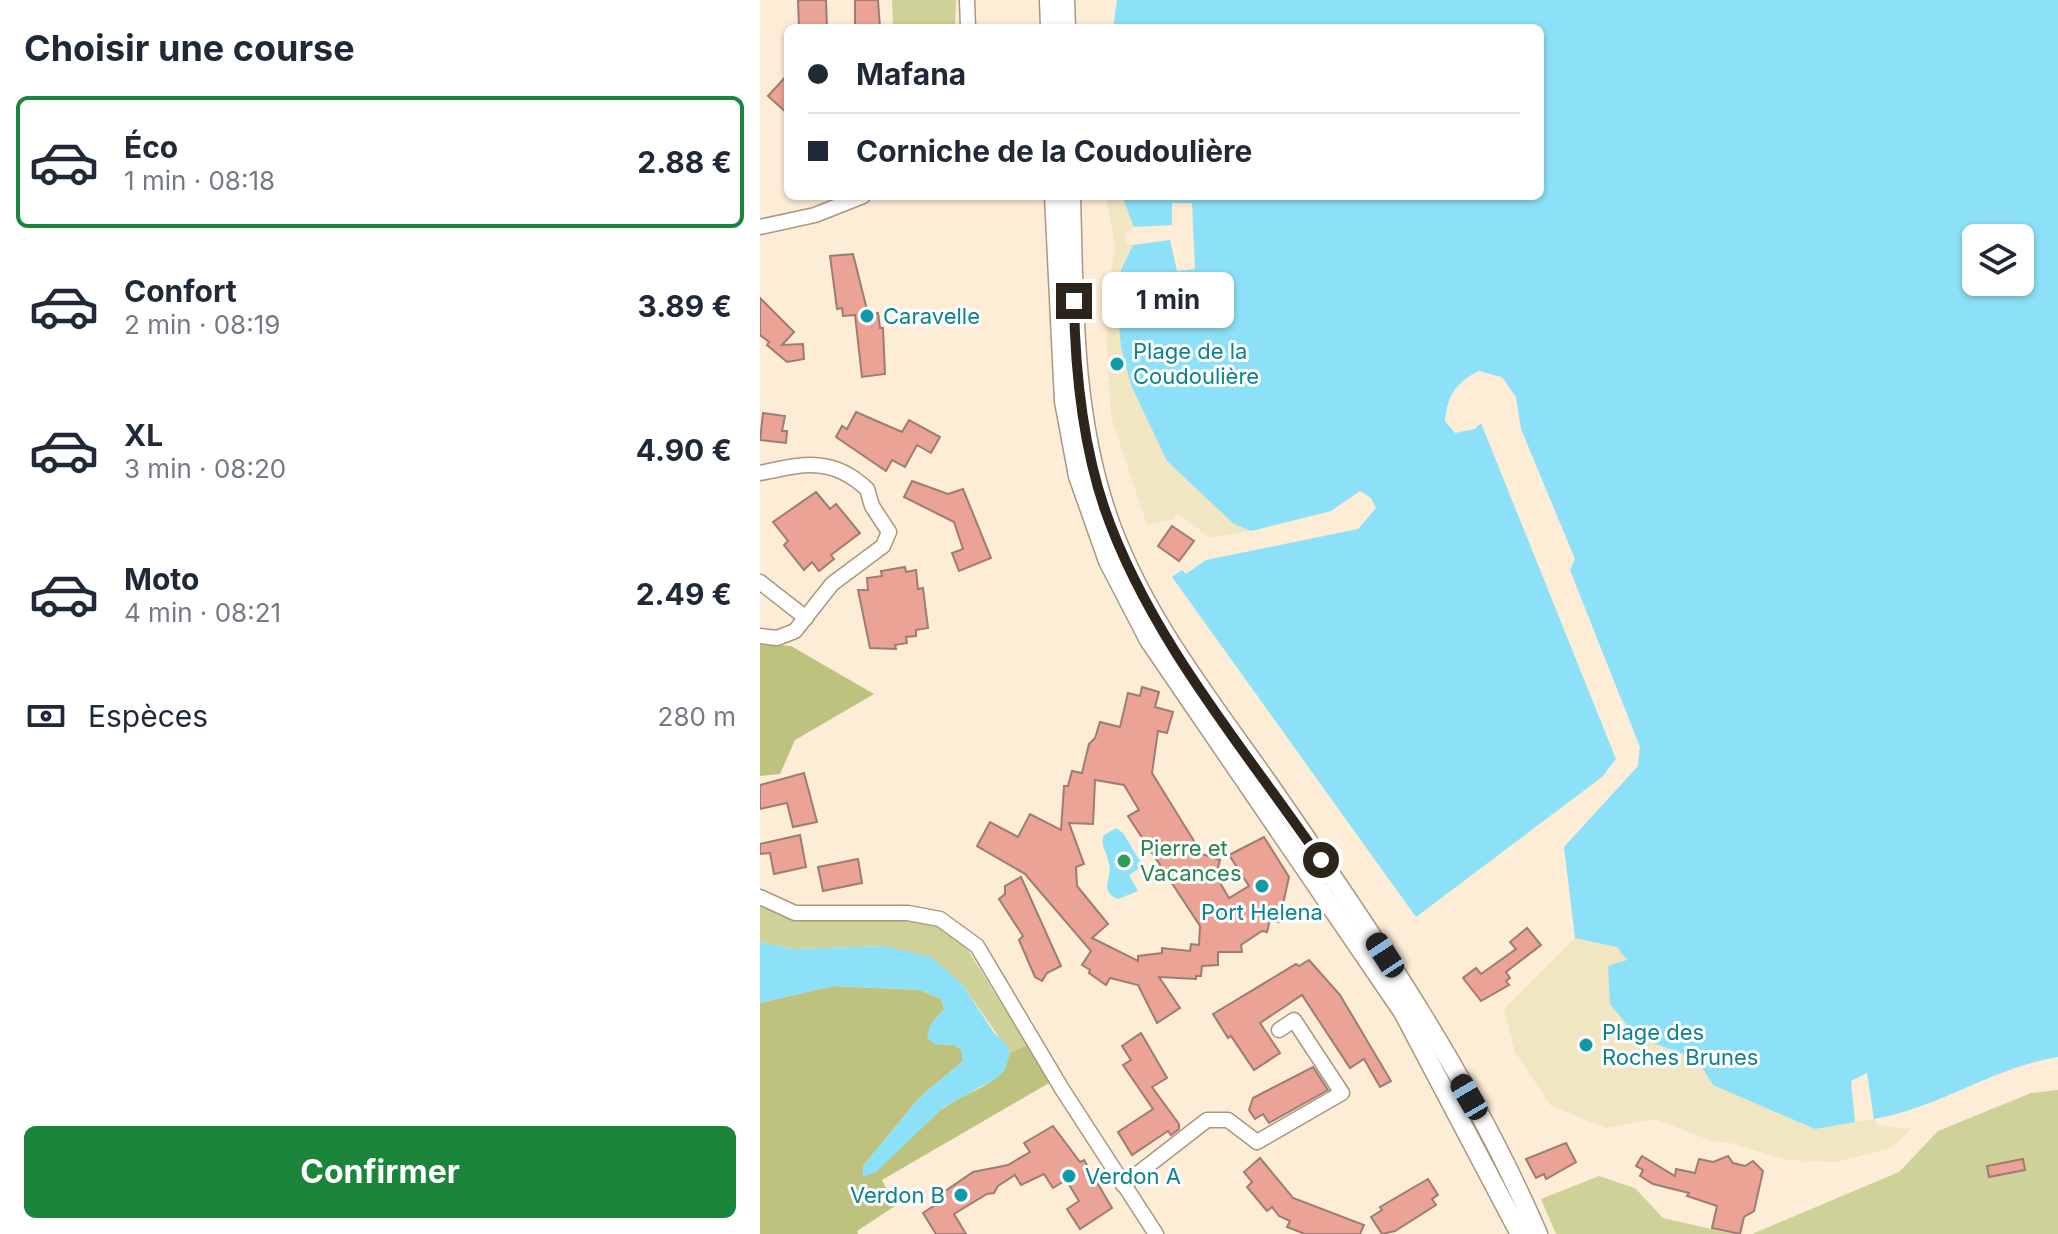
<!DOCTYPE html>
<html lang="fr">
<meta charset="utf-8">
<style>
body{margin:0;font-family:Inter,sans-serif;background:#f2f2f3;color:#1f2937;height:100vh;display:flex;flex-direction:column;font-size:30px;white-space:nowrap}
*{box-sizing:border-box;margin:0}
p{font-size:26px;color:#747a83}
.icon{flex:none;width:44px;height:44px;fill:none;stroke:currentColor;stroke-width:2;stroke-linecap:round;stroke-linejoin:round}
.map{position:relative;flex:1;overflow:hidden}
.drawer{display:flex;flex-direction:column;background:#fff;width:760px}
.drawer>*{flex:none}
.hud{position:absolute;left:24px;top:24px;width:760px;height:176px;border-radius:12px;box-shadow:0 2px 6px #0004;display:grid;align-content:center;height:176px;padding:0 24px;background:#fff}
.tools{position:absolute;left:1202px;top:224px;display:grid;gap:16px}
.tools a{display:grid;place-items:center;width:72px;height:72px;border-radius:12px;background:#fff;box-shadow:0 2px 6px #0004;font-size:40px}
.end{position:absolute;width:36px;height:36px;margin:-18px;border:10px solid #2d251b;background:#fff;box-shadow:0 0 0 4px #fff}
.from{border-radius:50%}
.bubble{position:absolute;height:56px;border-radius:12px;background:#fff;box-shadow:0 2px 6px #0004;font-size:26px;font-weight:700;line-height:56px;text-align:center}
.car{position:absolute;width:24px;height:48px;margin:-24px -12px;border-radius:10px;box-shadow:0 0 6px 2px #0007;background:linear-gradient(#222 24%,#8ab4d8 0 40%,#222 0 76%,#8ab4d8 0 86%,#222 0)}
.hud b{display:flex;align-items:center;gap:28px;height:76px;font-size:30px}
.hud b+b{border-top:2px solid #e0e1e3}
.hud i{width:20px;height:20px;background:#1f2937}
ul{padding:0;list-style:none}
li{display:flex;align-items:center;gap:24px;height:132px;margin:0 16px 12px;padding:0 8px;border:4px solid transparent;border-radius:12px}
li div{flex:1}
li b{display:block;font-size:30px}
li em{font-style:normal;font-weight:700}
li.selected{border-color:#1b853b}
li>.icon{width:72px;height:72px;stroke-width:1.5}
h2{padding:0 24px;font-size:36px;line-height:96px}
.pay{display:flex;align-items:center;gap:20px;height:88px;padding:0 24px;font-size:30px}
.pay p{margin-inline-start:auto}
.primary-button{display:flex;gap:16px;margin-top:auto;padding:16px 24px}
.primary-button a{flex:1;height:92px;border-radius:12px;background:#1b853b;color:#fff;font-size:32px;font-weight:700;line-height:92px;text-align:center}
main{display:flex;flex:1;min-height:0}
.map>svg:first-child{display:block}
.green{fill:#ced298}
.forest{fill:#bec27f}
.sand{fill:#f0e6c1}
.water{fill:#8ce0f7;fill-rule:evenodd}
.building{fill:#eaa394;stroke:#9d7c75;stroke-width:2;fill-rule:evenodd}
.lines{fill:none;stroke-linecap:round;stroke-linejoin:round}
.street-casing{stroke:#aa987e;stroke-width:17}
.secondary-casing{stroke:#aa987e;stroke-width:21}
.street{stroke:#fff;stroke-width:14}
.secondary{stroke:#fff;stroke-width:18}
.route{stroke:#2d251b;stroke-width:10}
.culture-dot{fill:#0f9aa8;stroke:#fdfdfd;stroke-width:3}
.leisure-dot{fill:#2e9e5b;stroke:#fdfdfd;stroke-width:3}
.labels{text-anchor:middle;stroke-width:6;stroke-linejoin:round;paint-order:stroke}
.culture-label{font-size:22px;fill:#0d838f;stroke:#fdfdfd;text-anchor:start}
.leisure-label{font-size:22px;fill:#27864d;stroke:#fdfdfd;text-anchor:start}
</style>
<main>
<section class="drawer">
<h2>Choisir une course</h2>
<ul>
<li class="selected"><svg class="icon" aria-label="car" viewBox="0 0 24 24"><path d="M5 17H2v-5l4-1 3-4h7l3 4 3 1v5h-3M9 17h6M6 11h13"/><circle cx="7" cy="17" r="2"/><circle cx="17" cy="17" r="2"/></svg><div><b>Éco</b><p>1 min · 08:18</p></div><em>2.88 €</em></li>
<li><svg class="icon" aria-label="car" viewBox="0 0 24 24"><path d="M5 17H2v-5l4-1 3-4h7l3 4 3 1v5h-3M9 17h6M6 11h13"/><circle cx="7" cy="17" r="2"/><circle cx="17" cy="17" r="2"/></svg><div><b>Confort</b><p>2 min · 08:19</p></div><em>3.89 €</em></li>
<li><svg class="icon" aria-label="car" viewBox="0 0 24 24"><path d="M5 17H2v-5l4-1 3-4h7l3 4 3 1v5h-3M9 17h6M6 11h13"/><circle cx="7" cy="17" r="2"/><circle cx="17" cy="17" r="2"/></svg><div><b>XL</b><p>3 min · 08:20</p></div><em>4.90 €</em></li>
<li><svg class="icon" aria-label="car" viewBox="0 0 24 24"><path d="M5 17H2v-5l4-1 3-4h7l3 4 3 1v5h-3M9 17h6M6 11h13"/><circle cx="7" cy="17" r="2"/><circle cx="17" cy="17" r="2"/></svg><div><b>Moto</b><p>4 min · 08:21</p></div><em>2.49 €</em></li>
</ul>
<div class="pay"><svg class="icon" aria-label="cash" viewBox="0 0 24 24"><path d="M3 7h18v10H3z"/><circle cx="12" cy="12" r="2"/></svg>Espèces<p>280 m</p></div>
<div class="primary-button"><a>Confirmer</a></div>
</section>
<div class="map">
<svg width="1298" height="1234" viewBox="0 0 1298 1234">
<rect width="100%" height="100%" fill="#fdedd7"/>
<g class="green">
<path d="M132,0H196L195,28H133Z"/>
<path d="M0,901L39,918H143L177,925L208,950L267,1045L250,1053L202,984L125,946L33,949L0,942Z"/>
<path d="M1298,1090V1234H992L1139,1172L1178,1131L1271,1093Z"/>
<path d="M839,1176L875,1188L903,1218L973,1234H796L781,1199Z"/>
</g>
<g class="forest">
<path d="M0,643L31,646L114,694L35,740L20,774L0,776Z"/>
<path d="M73,986L160,990L181,999L184,1009L170,1025L174,1044L195,1045L201,1049L203,1061L160,1097L103,1166L116,1172C131,1149 162,1122 185,1107C212,1088 240,1088 250,1053L267,1045L289,1083L122,1180L135,1206L97,1231L98,1234H0V1003Z"/>
</g>
<g class="sand">
<path d="M346,196H362L374,227L365,234V243L373,245L361,270L474,524L491,531L450,538L418,513L412,520L387,525L351,416L345,307L355,245Z"/>
<path d="M815,938L858,947L868,960L877,1037L938,1059L953,1085L1055,1129L1114,1119L1118,1125L1152,1129L1130,1148L1078,1162L1027,1160L971,1143L952,1141L894,1119L846,1128L791,1106L755,1052L744,1009Z"/>
</g>
<g class="water">
<path d="M357,0H1298V1057C1231,1068 1181,1107 1114,1119L1107,1073L1091,1081L1095,1122L1055,1129L953,1085L937,1059L877,1037L850,1004L848,966L867,960L857,947L815,938L804,847L878,766L880,747L810,570L815,559L761,429L756,397L742,377L719,371C695,383 688,395 685,421L695,433L715,429L721,423L856,759L842,777L656,917L412,577L422,570L426,574L446,560L598,529L616,508L611,498L600,491L571,511L491,531L474,524L407,461L371,385L361,347L358,315L361,270L373,245L410,240L417,271L435,269L432,203H412V225L374,227L362,196H780V28H353ZM1216,238H1260V282H1216Z"/>
<path d="M356,828L363,833L383,866L369,875L378,891L358,899C338,891 353,877 349,863C347,853 341,847 343,836Z"/>
<path d="M0,942L33,949L125,946L171,957L202,984L234,1033L245,1042L250,1053L245,1070L235,1079L184,1107L116,1172L103,1177V1166L160,1097L203,1061L201,1049L195,1045L174,1044L167,1037L170,1025L184,1009L181,999L160,990L73,986L0,1003Z"/>
</g>
<g class="building">
<path d="M38,0H66L67,28H39Z"/>
<path d="M95,0H118L120,28H95Z"/>
<path d="M28,74V114L8,96Z"/>
<path d="M93,254L108,314L118,313L120,328H123L125,374L102,377L95,315L83,316L82,308L77,309L70,256Z"/>
<path d="M0,298L34,332L22,345L43,344L44,359L27,362L7,345L9,342L0,335Z"/>
<path d="M96,412L142,432L149,420L180,437L171,453L157,445L145,467L132,460L126,471L76,437L82,426L87,429Z"/>
<path d="M3,413L25,416L22,431H27L26,443L0,440Z"/>
<path d="M152,481L188,494L203,489L231,558L199,571L192,553L203,549L194,522L144,497Z"/>
<path d="M56,492L70,509L76,504L100,533L71,555L74,559L59,571L52,562L44,570L24,545L28,541L13,522Z"/>
<path d="M412,526L434,541L419,561L398,546Z"/>
<path d="M145,567L146,572L156,570L158,589L163,588L168,628L156,630V636L146,637L147,643L135,645L136,649L110,648L98,590H108L107,578L122,576L121,571Z"/>
<path d="M382,687L399,692L395,707L413,712L407,733L398,731L392,773L442,854L460,860L456,876L469,898L489,886L469,855L504,837L529,877L519,922L510,920L507,932L502,931L481,945L482,952H458V965L442,966L441,976H436V979L399,977L420,1008L397,1023L378,985L350,978L346,985L329,973L330,970L322,965L331,951L265,874L217,846L230,822L258,837L270,814L301,830L304,786H308L312,771L322,773L329,744L335,738L340,722L360,727L368,693L380,696ZM335,780L364,785L379,810L368,816L440,926L439,945L431,944L430,951L402,948V953L378,956V961L332,938L348,924L317,886L316,867L324,864L309,823L333,824Z"/>
<path d="M44,773L57,822L33,827L27,803L0,809V785Z"/>
<path d="M40,835L46,867L14,874L10,853L0,854V844Z"/>
<path d="M98,859L102,883L63,891L58,867Z"/>
<path d="M261,877L301,966L287,973L282,981L275,977L259,940L263,936L239,899L245,894V886Z"/>
<path d="M767,928L781,945L746,972L750,978L746,981L749,985L721,1001L703,978L716,968L721,974L756,949L750,942Z"/>
<path d="M549,960L580,995L631,1081L620,1087L604,1059L590,1068L542,995L500,1023L520,1053L494,1070L471,1036L468,1038L453,1014L536,964L539,966Z"/>
<path d="M381,1033L407,1078L392,1087L419,1124V1129L411,1135L408,1131L372,1155L358,1132L393,1109L363,1065L371,1060L362,1046Z"/>
<path d="M553,1067L568,1090L509,1123L503,1114L495,1119L489,1110L493,1098Z"/>
<path d="M293,1126L320,1162L324,1160L352,1208L320,1229L307,1209L319,1201L306,1180L293,1188L284,1174L261,1185L255,1175L238,1186L234,1193L227,1194L194,1214L206,1234H176L163,1213L178,1203L175,1198L213,1172L248,1165L270,1152L264,1143Z"/>
<path d="M806,1143L816,1162L786,1179L784,1174L776,1178L766,1159Z"/>
<path d="M882,1156L915,1176L916,1169L935,1173L939,1159L953,1162L968,1156L973,1163L985,1166L993,1161L1003,1171L994,1211L984,1217L980,1234L952,1228L957,1206L927,1196L929,1193L893,1184L880,1176L883,1170L876,1166Z"/>
<path d="M500,1158L533,1198L604,1225L600,1234H545L527,1227L530,1221L519,1216L512,1207L507,1211L487,1187L492,1182L484,1172Z"/>
<path d="M1263,1159L1265,1170L1229,1177L1227,1166Z"/>
<path d="M668,1179L678,1195L672,1199L676,1205L635,1231L622,1234L611,1217L622,1210L620,1207Z"/>
</g>
<g class="lines">
<g class="street-casing">
<g id="street">
<path d="M207,0L208,28"/>
<path d="M0,227L55,215L103,196"/>
<path d="M0,473C43,464 72,456 107,489L112,506L129,532L123,546L72,584L35,631L17,638L0,636"/>
<path d="M0,582L46,618"/>
<path d="M0,897L35,913H148L180,919L217,946L302,1089L396,1234"/>
<path d="M363,1185L447,1120H468L497,1142L582,1093L534,1020L519,1030"/>
</g>
</g>
<g class="secondary-casing">
<g id="secondary">
<path d="M289,0L290,28"/>
<path d="M305,0L306,28"/>
<path d="M294,196L304,401L318,476L348,561L389,640L643,1012L760,1234"/>
<path d="M311,196C314,301 312,406 345,508C379,614 452,702 515,793C612,933 710,1076 778,1234"/>
</g>
</g>
<use href="#street" class="street"/>
<use href="#secondary" class="secondary"/>
</g>
<g class="lines">
<path class="route" d="M314,301C315,372 322,443 345,510C390,639 484,748 561,860"/>
</g>
<g class="culture-dot">
<circle cx="107" cy="316" r="8"/>
<circle cx="357" cy="364" r="8"/>
<circle cx="502" cy="886" r="8"/>
<circle cx="826" cy="1045" r="8"/>
<circle cx="309" cy="1176" r="8"/>
<circle cx="201" cy="1195" r="8"/>
</g>
<circle class="leisure-dot" cx="364" cy="861" r="8"/>
<g class="labels">
<g class="culture-label">
<text x="123" y="324">Caravelle</text>
<text x="373" y="359">Plage de la<tspan x="373" dy="25">Coudoulière</tspan></text>
<text x="502" y="920" text-anchor="middle">Port Helena</text>
<text x="842" y="1040">Plage des<tspan x="842" dy="25">Roches Brunes</tspan></text>
<text x="325" y="1184">Verdon A</text>
<text x="185" y="1203" text-anchor="end">Verdon B</text>
</g>
<g class="leisure-label">
<text x="380" y="856">Pierre et<tspan x="380" dy="25">Vacances</tspan></text>
</g>
</g>
</svg>
<div class="tools">
<a><svg class="icon" aria-label="layers" viewBox="0 0 24 24"><path d="M12 4l9 5-9 5-9-5zM3 14l9 5 9-5"/></svg></a>
</div>
<i class="end from" style="left:561px;top:860px"></i>
<i class="end" style="left:314px;top:301px"></i>
<div class="bubble" style="left:342px;top:272px;width:132px">1 min</div>
<i class="car" style="left:625px;top:955px;rotate:327deg"></i>
<i class="car" style="left:709px;top:1097px;rotate:330deg"></i>
<div class="hud">
<b><i class="from"></i>Mafana</b>
<b><i></i>Corniche de la Coudoulière</b>
</div>
</div>
</main>
